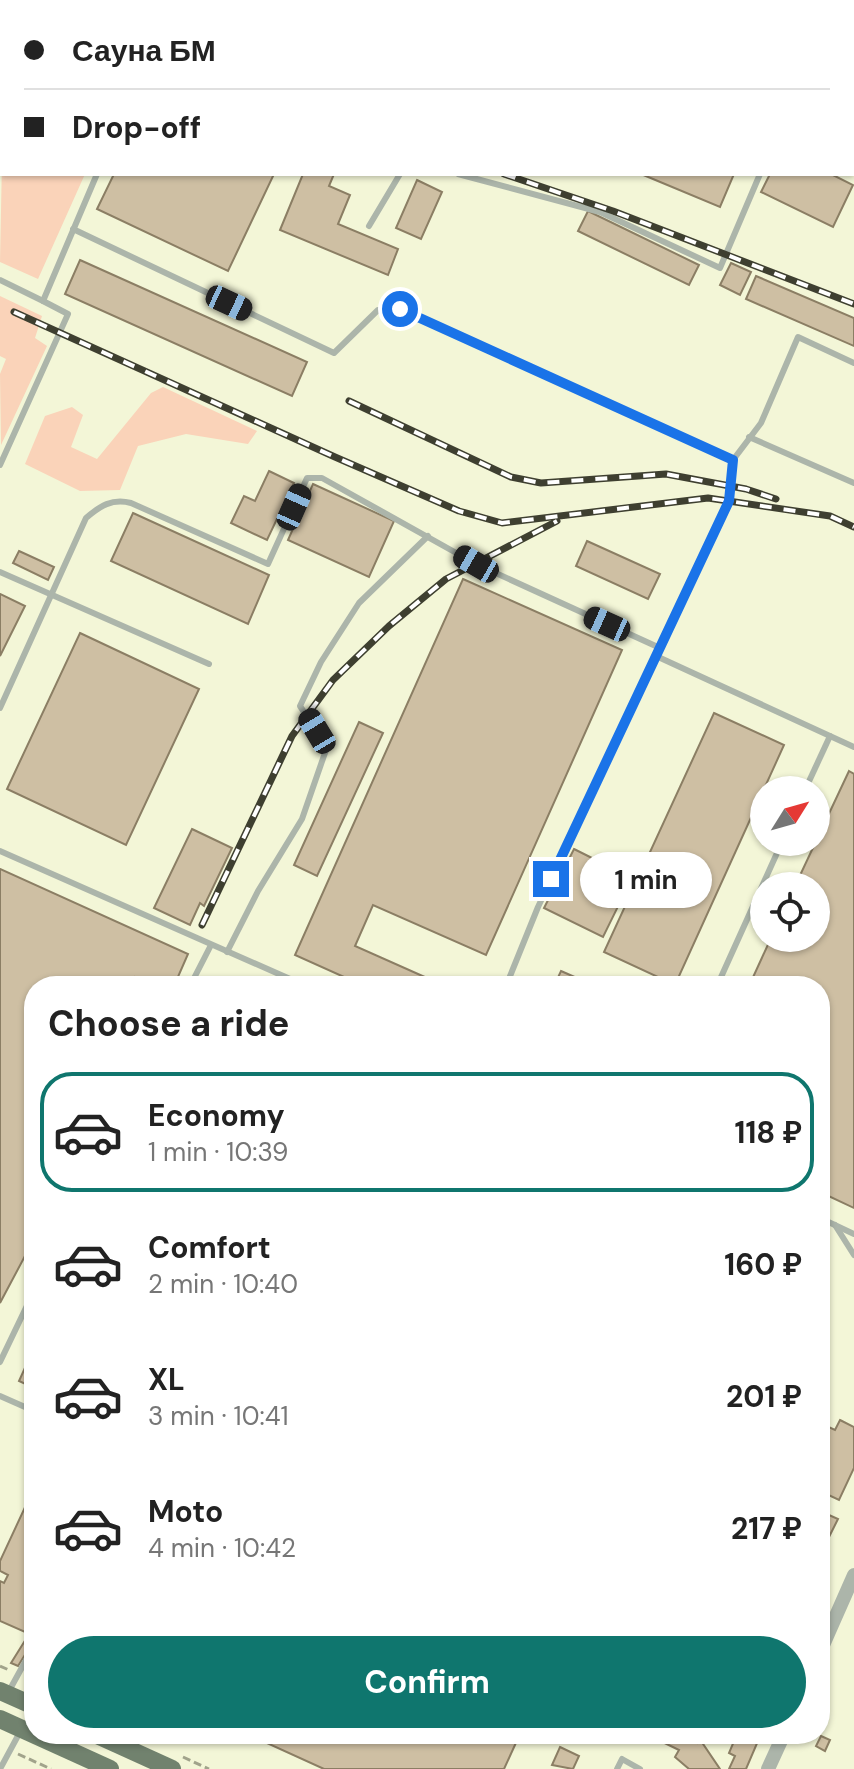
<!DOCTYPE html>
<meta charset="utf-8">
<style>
body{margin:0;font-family:"DM Sans",sans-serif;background:#f6f6f6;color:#222;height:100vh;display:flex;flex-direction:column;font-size:30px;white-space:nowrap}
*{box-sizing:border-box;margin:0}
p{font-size:26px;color:#767676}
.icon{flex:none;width:44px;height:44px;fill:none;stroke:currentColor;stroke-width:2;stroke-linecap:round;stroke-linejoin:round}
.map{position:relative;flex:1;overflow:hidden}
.side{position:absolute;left:24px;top:976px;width:806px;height:768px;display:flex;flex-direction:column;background:#fff;border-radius:32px;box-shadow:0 2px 6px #0004}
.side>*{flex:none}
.guide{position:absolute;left:0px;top:0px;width:854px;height:176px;box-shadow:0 2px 6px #0004;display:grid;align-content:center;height:176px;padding:0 24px;background:#fff}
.needle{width:52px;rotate:53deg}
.tools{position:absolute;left:750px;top:776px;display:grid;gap:16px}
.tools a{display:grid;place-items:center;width:80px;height:80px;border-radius:50%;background:#fff;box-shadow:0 2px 6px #0004;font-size:40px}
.end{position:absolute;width:36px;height:36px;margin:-18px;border:10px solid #1a73e8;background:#fff;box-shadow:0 0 0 4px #fff}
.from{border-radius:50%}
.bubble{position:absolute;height:56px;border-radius:28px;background:#fff;box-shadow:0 2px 6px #0004;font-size:26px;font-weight:700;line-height:56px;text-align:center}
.car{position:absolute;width:24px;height:48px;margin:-24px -12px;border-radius:10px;box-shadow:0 0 6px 2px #0007;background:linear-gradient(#222 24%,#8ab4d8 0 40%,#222 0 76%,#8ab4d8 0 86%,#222 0)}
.guide b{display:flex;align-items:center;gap:28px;height:76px;font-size:30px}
.guide b+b{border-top:2px solid #e0e0e0}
.guide i{width:20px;height:20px;background:#222}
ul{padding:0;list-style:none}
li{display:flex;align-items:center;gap:24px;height:120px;margin:0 16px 12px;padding:0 8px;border:4px solid transparent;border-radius:32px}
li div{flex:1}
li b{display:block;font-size:30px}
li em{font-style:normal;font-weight:700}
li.current{border-color:#0f766e}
li>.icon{width:72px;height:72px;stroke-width:1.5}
h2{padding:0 24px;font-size:36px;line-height:96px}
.button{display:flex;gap:16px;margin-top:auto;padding:16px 24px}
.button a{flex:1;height:92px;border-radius:48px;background:#0f766e;color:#fff;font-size:32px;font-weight:700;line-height:92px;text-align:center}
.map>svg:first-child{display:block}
.green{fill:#fad3b9}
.building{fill:#cebfa3;stroke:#8b7e64;stroke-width:2}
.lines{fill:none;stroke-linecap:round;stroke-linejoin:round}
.path{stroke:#a1a38b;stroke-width:3;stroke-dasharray:8 4;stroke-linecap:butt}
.service{stroke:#acb5aa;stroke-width:6}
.tertiary{stroke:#acb5aa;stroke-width:14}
.primary{stroke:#71826e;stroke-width:18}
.rail-casing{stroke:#3e3f30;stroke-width:7}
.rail{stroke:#fff;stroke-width:4;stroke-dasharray:12;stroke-linecap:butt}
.route{stroke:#1a73e8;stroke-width:10}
</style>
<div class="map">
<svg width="854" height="1769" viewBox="0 0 854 1769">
<rect width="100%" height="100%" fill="#f3f6d7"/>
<g class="green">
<path d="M2,160V174H85L38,279L0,262Z"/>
<path d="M0,296L42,316L35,338L47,346L1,445L0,374L6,359L0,356Z"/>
<path d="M163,387L257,431L248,444L186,434L138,446L120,490L80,491L25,464L45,416L72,407L83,415L71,447L97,459L151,393Z"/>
</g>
<g class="building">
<path d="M495,0H556L555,2Z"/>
<path d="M610,0H742L747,2H615Z"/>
<path d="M0,13L2,14L0,164Z"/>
<path d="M114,174H274L228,271L97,209Z"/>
<path d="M303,174H334L329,186L350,195L338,224L398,249L388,275L280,230Z"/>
<path d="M641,174H734L720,207Z"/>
<path d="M770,174H831L853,185L833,227L761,192Z"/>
<path d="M417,180L442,192L421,239L396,228Z"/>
<path d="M588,211L699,265L689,285L578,231Z"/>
<path d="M80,260L307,362L292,396L65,294Z"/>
<path d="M731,263L751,272L740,295L720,285Z"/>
<path d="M756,276L854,318V346L746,299Z"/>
<path d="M269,471L294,483L267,540L231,523L244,496L255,501Z"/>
<path d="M313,484L394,521L369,577L288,540Z"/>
<path d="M133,513L269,575L248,624L111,561Z"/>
<path d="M587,541L660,574L648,599L576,566Z"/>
<path d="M19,551L54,567L48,580L13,563Z"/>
<path d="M463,579L622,650L486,955L373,905L355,946L445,986H364L295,955Z"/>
<path d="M0,594L25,606L0,656Z"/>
<path d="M80,633L199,689L126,845L7,789Z"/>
<path d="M714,713L784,745L675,985L604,952Z"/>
<path d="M359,722L383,733L317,876L294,865Z"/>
<path d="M849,771L854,774V1208L820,1192V986H749L771,938H816V886H795Z"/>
<path d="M192,829L232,848L204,906L200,903L190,925L154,908Z"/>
<path d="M574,849L632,878L603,937L544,908Z"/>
<path d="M0,869L188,954L174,986H155L135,977L131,986H34V1239L0,1303Z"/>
<path d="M561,971L595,986H554Z"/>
<path d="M34,1348V1388L19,1381Z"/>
<path d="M840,1420L854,1427V1468L839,1500L820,1491V1423L835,1430Z"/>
<path d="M34,1488V1586L28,1593L34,1595V1612L25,1632L0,1621V1581L4,1583L8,1575L0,1571V1561Z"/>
<path d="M820,1511L838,1519L820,1555Z"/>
<path d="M26,1639L33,1642L18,1666L11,1663Z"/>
<path d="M247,1734H520L504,1769H324Z"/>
<path d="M646,1734H687L698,1743L701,1741L720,1769H689L675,1757L679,1750Z"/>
<path d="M737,1734H761L746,1769H729L735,1756L729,1753Z"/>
<path d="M821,1736L830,1740L825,1751L816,1746Z"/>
<path d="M560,1747L579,1756L573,1769L552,1765Z"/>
</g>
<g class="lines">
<g class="path">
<path d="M0,1666L9,1670"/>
<path d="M18,1754L51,1769"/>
<path d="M183,1757L209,1769"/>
</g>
<g class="service">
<path d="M835,2L836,0"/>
<path d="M852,90L854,91"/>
<path d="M854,169V172"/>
<path d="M458,174L600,212L720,268L760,174"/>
<path d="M369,226L400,174"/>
<path d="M73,229L334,353L378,310L400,309L733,460"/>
<path d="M0,280L43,301"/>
<path d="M749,437L854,483"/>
<path d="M0,465L68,314L43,301L97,174"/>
<path d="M0,572L209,664"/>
<path d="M656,656L854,747"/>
<path d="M0,708L86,518C100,506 112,498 131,503L268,564L307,478H322L476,564L660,648"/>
<path d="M805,790L830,736"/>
<path d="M0,851L306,986"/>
<path d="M227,952L258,891L302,819L327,747L300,706L321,662L359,603L428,536"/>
<path d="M190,986L211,945"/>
<path d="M506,986L538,907L729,501L733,460L761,423L798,337L854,363"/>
<path d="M717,986L782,842"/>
<path d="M820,1218L854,1234"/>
<path d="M835,1225L854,1255"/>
<path d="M0,1362L34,1291"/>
<path d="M0,1396L34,1411"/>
<path d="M9,1691L31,1651"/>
<path d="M0,1769L20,1732"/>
<path d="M617,1769L622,1759L640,1769"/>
</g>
<g class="tertiary">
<path d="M820,1652L854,1575"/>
<path d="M768,1769L784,1734"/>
</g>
<g class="primary">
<path d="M0,1691L34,1706"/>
<path d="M0,1719L110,1769"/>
<path d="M95,1734L172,1769"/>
</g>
<g class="rail-casing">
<g id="rail">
<path d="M241,0L244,2"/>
<path d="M346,0L347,2"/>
<path d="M504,174L613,211L854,304"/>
<path d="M14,312L335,457L459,511L502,523L708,498L830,516L854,527"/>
<path d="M349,401L511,477L541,483L666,474L746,489L776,499"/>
<path d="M202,925L292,736L333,680L389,626L446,579L557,521"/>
</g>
</g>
<use href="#rail" class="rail"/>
</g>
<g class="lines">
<path class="route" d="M400,309L733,460L729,501L551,879"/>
</g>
</svg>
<div class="tools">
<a><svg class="needle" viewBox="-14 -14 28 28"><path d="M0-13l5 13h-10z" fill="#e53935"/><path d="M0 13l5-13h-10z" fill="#767676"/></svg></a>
<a><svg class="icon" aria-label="locate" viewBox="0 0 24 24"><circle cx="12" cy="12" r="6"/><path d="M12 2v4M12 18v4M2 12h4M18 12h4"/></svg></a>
</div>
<i class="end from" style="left:400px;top:309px"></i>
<i class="end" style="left:551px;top:879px"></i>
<div class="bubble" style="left:580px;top:852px;width:132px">1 min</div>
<i class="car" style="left:229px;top:303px;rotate:115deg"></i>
<i class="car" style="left:294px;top:507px;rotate:24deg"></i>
<i class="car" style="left:476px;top:564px;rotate:300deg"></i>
<i class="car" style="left:607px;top:624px;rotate:294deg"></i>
<i class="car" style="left:317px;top:731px;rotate:329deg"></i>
<div class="guide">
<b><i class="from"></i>Сауна БМ</b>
<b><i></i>Drop-off</b>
</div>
<section class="side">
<h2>Choose a ride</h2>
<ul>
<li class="current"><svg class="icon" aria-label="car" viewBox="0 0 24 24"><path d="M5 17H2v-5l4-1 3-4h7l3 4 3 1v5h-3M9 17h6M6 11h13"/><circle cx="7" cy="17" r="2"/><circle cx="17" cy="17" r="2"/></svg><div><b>Economy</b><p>1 min · 10:39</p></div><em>118 ₽</em></li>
<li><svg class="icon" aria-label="car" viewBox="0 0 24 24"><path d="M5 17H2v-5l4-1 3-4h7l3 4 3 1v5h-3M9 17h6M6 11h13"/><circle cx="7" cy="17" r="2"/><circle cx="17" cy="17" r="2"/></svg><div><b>Comfort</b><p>2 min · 10:40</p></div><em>160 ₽</em></li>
<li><svg class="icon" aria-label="car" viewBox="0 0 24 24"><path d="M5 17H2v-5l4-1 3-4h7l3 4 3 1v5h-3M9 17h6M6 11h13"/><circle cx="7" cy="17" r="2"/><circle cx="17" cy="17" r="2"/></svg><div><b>XL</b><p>3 min · 10:41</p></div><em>201 ₽</em></li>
<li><svg class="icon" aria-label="car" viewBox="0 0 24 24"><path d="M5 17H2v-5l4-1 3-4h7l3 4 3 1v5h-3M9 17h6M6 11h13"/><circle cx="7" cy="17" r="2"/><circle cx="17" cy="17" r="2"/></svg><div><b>Moto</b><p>4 min · 10:42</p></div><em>217 ₽</em></li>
</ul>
<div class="button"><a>Confirm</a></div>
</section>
</div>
